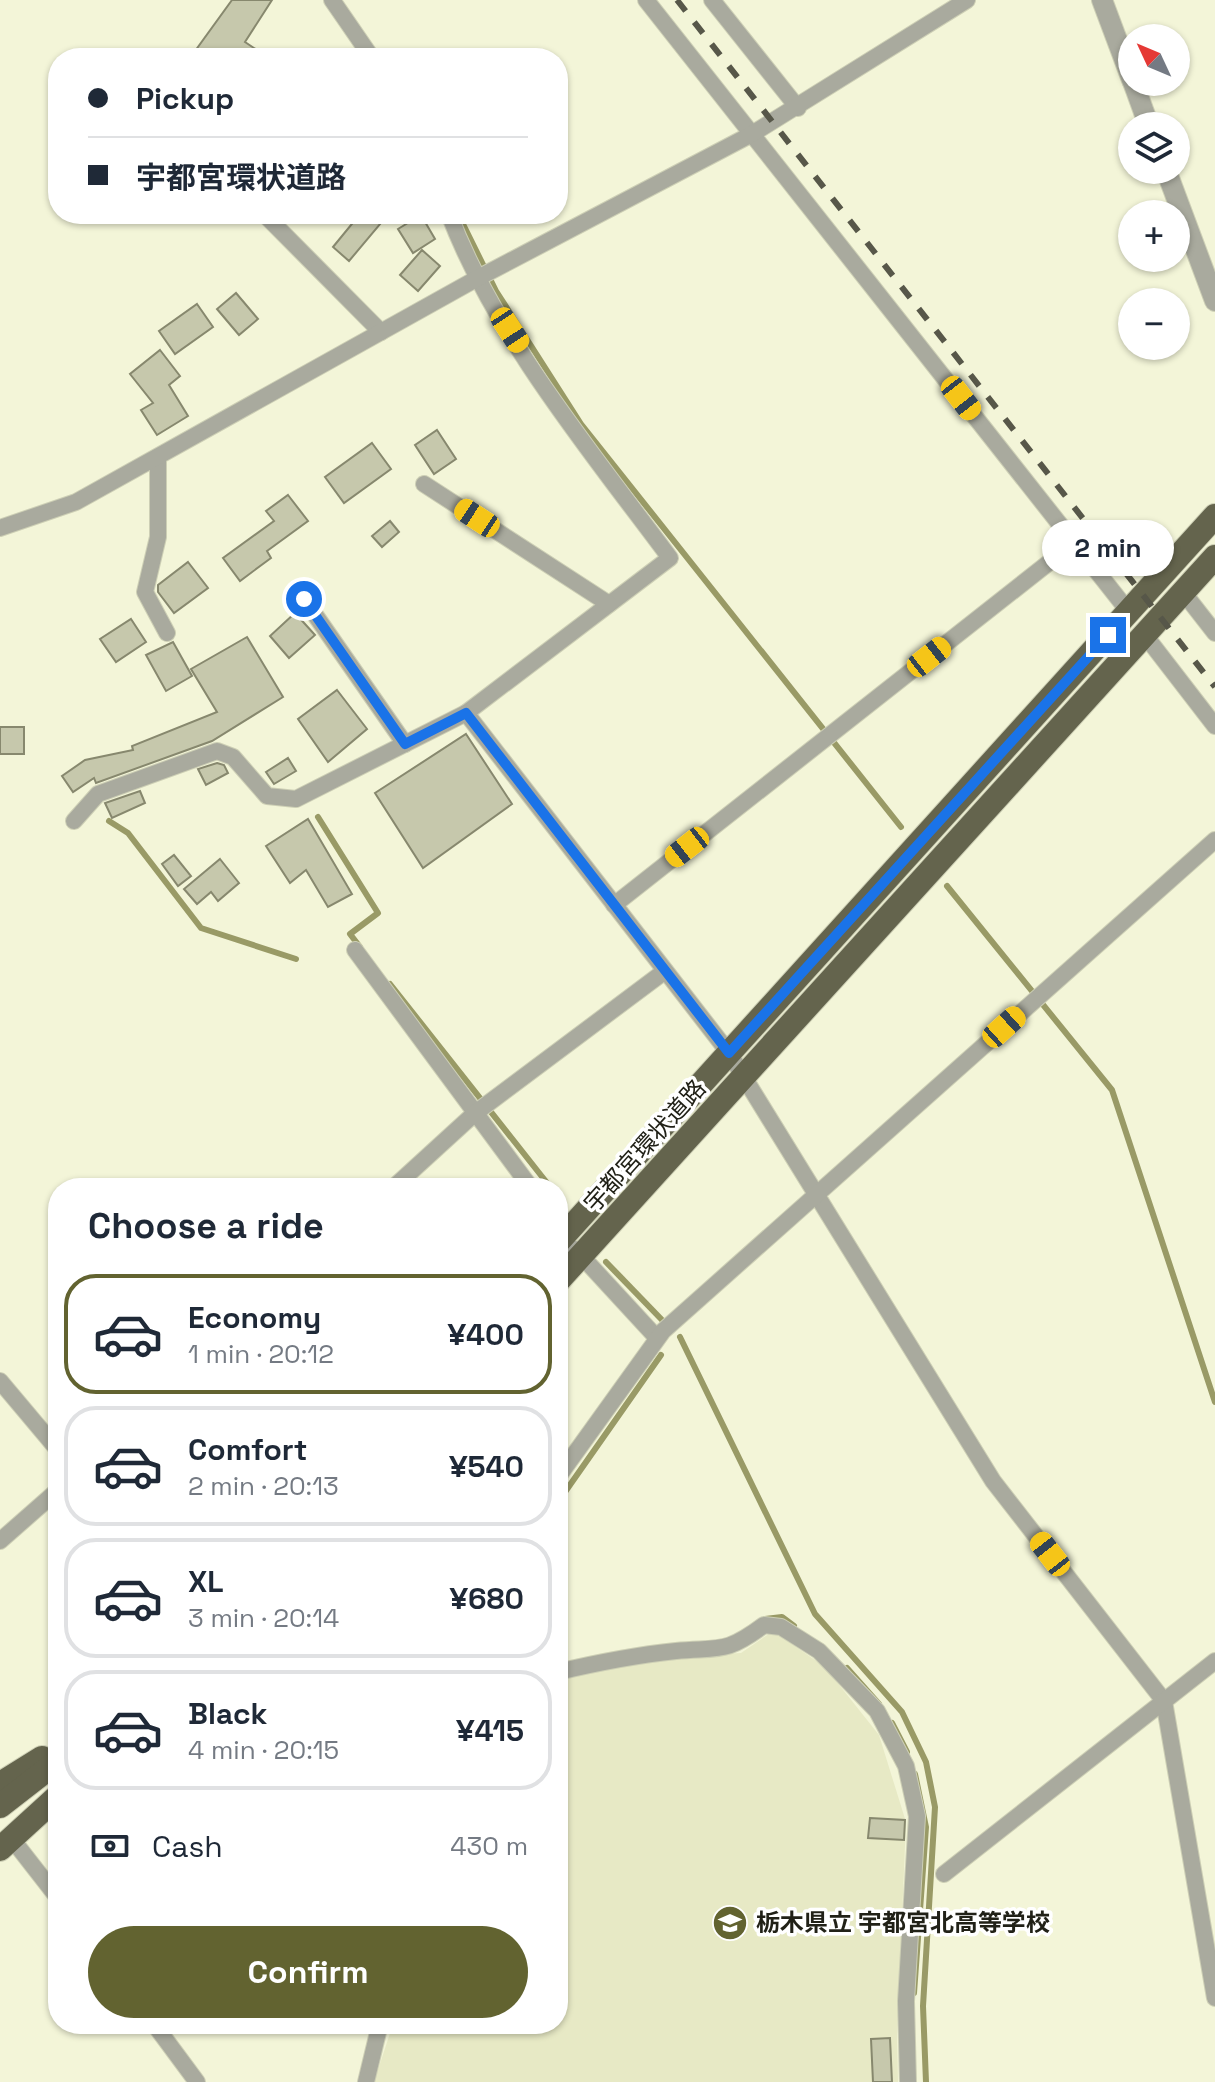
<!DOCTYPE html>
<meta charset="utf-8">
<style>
body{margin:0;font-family:"Space Grotesk","Noto Sans JP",sans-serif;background:#f2f2f3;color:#1f2937;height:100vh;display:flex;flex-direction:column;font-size:30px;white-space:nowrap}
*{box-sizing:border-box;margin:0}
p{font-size:26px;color:#747a83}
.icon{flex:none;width:44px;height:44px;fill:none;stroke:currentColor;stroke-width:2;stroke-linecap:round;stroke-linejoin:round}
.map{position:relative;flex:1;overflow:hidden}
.panel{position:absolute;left:48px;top:1178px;width:520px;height:856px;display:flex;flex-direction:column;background:#fff;border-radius:32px;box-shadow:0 2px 6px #0004}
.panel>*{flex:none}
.hud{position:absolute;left:48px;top:48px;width:520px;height:176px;border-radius:32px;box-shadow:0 2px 6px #0004;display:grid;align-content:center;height:176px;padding:0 40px;background:#fff}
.needle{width:52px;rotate:314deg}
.fabs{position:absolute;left:1118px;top:24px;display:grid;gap:16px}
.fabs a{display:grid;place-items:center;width:72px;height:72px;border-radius:50%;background:#fff;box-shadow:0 2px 6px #0004;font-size:40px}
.end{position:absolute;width:36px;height:36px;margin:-18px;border:10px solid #1a73e8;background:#fff;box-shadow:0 0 0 4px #fff}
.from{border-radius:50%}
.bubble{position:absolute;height:56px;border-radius:28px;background:#fff;box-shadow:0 2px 6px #0004;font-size:26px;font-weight:800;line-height:56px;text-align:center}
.car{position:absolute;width:24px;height:48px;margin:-24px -12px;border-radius:10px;box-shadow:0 0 6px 2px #0007;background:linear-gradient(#f5c518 24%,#345 0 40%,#f5c518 0 76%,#345 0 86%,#f5c518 0)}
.hud b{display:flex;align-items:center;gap:28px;height:76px;font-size:30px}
.hud b+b{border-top:2px solid #e0e1e3}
.hud i{width:20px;height:20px;background:#1f2937}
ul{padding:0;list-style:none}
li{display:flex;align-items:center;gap:24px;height:120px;margin:0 16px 12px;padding:0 24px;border:4px solid #e0e1e3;border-radius:32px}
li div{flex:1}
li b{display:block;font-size:30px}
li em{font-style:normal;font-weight:800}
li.current{border-color:#626330}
li>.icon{width:72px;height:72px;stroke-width:1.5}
h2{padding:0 40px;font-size:36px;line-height:96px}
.pay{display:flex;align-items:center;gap:20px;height:88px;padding:0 40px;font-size:30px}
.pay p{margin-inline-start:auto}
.primary-button{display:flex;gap:16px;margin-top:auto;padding:16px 40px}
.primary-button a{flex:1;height:92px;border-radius:48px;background:#626330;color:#fff;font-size:32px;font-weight:800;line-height:92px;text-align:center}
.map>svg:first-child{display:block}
.built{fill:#e7e9c5}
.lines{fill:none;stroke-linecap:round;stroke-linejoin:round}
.stream{stroke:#999a66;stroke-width:6}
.building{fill:#c6c8ac;stroke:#87886e;stroke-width:2}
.minor-casing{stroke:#cdcfb5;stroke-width:18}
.tertiary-casing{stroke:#cdcfb5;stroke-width:22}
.trunk-casing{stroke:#cdcfb5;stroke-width:26}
.minor{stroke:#a9aa9e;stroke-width:16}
.tertiary{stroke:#a9aa9e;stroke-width:20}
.trunk{stroke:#64644d;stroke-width:24}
.rail{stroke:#575749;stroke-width:6;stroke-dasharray:14 14;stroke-linecap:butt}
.route{stroke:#1a73e8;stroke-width:10}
.labels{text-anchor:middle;stroke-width:7;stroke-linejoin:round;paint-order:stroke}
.street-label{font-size:24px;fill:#212117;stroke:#fff}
.poi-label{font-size:24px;font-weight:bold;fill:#212117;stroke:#fff;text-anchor:start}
</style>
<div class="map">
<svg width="1215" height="2082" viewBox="0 0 1215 2082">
<rect width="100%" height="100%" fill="#f3f5d8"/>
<path class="built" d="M773,1631L825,1667L879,1735L906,1822L897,2034L898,2082H374L393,2024H558V1681L651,1658L741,1653Z"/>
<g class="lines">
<g class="stream">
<path d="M458,214L496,291L581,424L901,827"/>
<path d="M318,817L378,913L350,934L360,947"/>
<path d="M109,821L128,833L201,928L296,959"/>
<path d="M947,886L1112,1090L1215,1402"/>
<path d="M390,984L551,1188"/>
<path d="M558,1196L563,1203"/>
<path d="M606,1262L664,1322"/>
<path d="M680,1337L815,1614L902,1712L926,1762L935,1807L923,2006L926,2082"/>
<path d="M558,1502L661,1355"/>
<path d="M765,1619L782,1617L794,1626"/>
<path d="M847,1668L879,1704"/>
<path d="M892,1723L907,1752"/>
<path d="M914,1993L926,1827L915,1774"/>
</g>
</g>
<g class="building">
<path d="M232,0H272L245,42L269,58H190Z"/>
<path d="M360,214H369L381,223L349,261L333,247Z"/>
<path d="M421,215L435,239L413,253L398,229Z"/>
<path d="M422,250L440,266L418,291L400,275Z"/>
<path d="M236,293L258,319L239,335L217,309Z"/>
<path d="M197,304L213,327L175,354L159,331Z"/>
<path d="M160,350L180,376L169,385L188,416L157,435L141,410L153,403L130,374Z"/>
<path d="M437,430L456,459L434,474L415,445Z"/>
<path d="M372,443L391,469L344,503L325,477Z"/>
<path d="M288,495L308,521L267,551L271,558L240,581L223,558L274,521L266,511Z"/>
<path d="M390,521L399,532L382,547L372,536Z"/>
<path d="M188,562L208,588L174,613L158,592V585Z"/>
<path d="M295,613L315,635L289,658L270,636Z"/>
<path d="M131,619L146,642L116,662L100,639Z"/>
<path d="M247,637L283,697L212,741L96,783L94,778L73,792L62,776L85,760L133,750L132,746L217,712L191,669Z"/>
<path d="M173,642L192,676L166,691L146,655Z"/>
<path d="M337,690L367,729L328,762L298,719Z"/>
<rect x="0" y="727" width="24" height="27"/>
<path d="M466,734L512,804L423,868L375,793Z"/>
<path d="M288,758L296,771L274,784L266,772Z"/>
<path d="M217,763L224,765L228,773L206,785L198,769Z"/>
<path d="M140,791L145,803L112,818L105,803Z"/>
<path d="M308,819L352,894L328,907L306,870L290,883L266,846Z"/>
<path d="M174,855L191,876L178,886L162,864Z"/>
<path d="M220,859L239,883L218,901L211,892L197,904L184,889Z"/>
<path d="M870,1818L905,1820L904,1840L868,1838Z"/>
<path d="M890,2038L892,2082H873L871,2039Z"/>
</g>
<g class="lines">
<g class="minor-casing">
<g id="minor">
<path d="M332,0L372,58"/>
<path d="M646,0L1129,612"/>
<path d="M712,0L798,108"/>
<path d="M264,214L381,332"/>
<path d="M449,214C495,336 592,453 670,558L466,713L729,1053L993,1481L1164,1701L1215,1998"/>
<path d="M158,457V537L145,592L167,633"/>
<path d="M424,484L609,604"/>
<path d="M0,528L76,502L476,279L752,134L967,0"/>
<path d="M1183,592L1215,633"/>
<path d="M304,599L405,744"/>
<path d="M1144,634L1215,726"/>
<path d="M74,821L98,794L217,751L233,757L267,796L296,799L466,713"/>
<path d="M614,905L1075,542"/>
<path d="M355,950L531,1188"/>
<path d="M393,1188L474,1114L665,971"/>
<path d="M575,1249L657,1338"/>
<path d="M0,1381L58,1450"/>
<path d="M558,1477L663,1331L1215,840"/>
<path d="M0,1541L58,1490"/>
<path d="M558,1672C596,1663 637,1655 676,1651C721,1647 725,1654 764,1625L781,1627L819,1651L877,1711L906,1766L917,1816L906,2001L908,2082"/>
<path d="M12,1839L58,1898"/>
<path d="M944,1874L1215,1661"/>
<path d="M154,2024L197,2082"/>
<path d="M366,2082L380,2024"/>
</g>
</g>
<g class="tertiary-casing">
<g id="tertiary">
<path d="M1102,0L1132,80"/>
<path d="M1133,82L1149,126"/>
<path d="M1166,170L1215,301"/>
</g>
</g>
<g class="trunk-casing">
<g id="trunk">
<path d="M558,1242L1215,516"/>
<path d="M558,1281L1215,557"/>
<path d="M0,1784L42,1758"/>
<path d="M0,1806L58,1761"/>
<path d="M0,1849L58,1796"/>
</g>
</g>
<use href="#minor" class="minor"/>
<use href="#tertiary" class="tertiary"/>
<use href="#trunk" class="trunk"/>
<path class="rail" d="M677,0L1215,687"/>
</g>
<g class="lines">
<path class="route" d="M304,599L405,744L466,713L729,1053L1108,635"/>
</g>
<defs>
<g id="school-disc" transform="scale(1.8)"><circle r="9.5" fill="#626330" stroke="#fff"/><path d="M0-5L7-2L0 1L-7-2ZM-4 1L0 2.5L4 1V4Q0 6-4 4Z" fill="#fff"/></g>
</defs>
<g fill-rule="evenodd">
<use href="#school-disc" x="730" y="1923"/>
</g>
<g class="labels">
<g class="street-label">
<text transform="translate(645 1146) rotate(-48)" y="8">宇都宮環状道路</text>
</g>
<g class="poi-label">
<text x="756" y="1931">栃木県立 宇都宮北高等学校</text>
</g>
</g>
</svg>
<div class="fabs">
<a><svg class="needle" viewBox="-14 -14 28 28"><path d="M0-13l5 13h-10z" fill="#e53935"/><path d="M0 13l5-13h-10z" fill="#747a83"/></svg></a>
<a><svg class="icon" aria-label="layers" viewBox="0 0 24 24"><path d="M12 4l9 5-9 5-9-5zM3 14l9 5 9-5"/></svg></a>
<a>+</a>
<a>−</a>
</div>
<i class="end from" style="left:304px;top:599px"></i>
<i class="end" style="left:1108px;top:635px"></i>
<div class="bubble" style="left:1042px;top:520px;width:132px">2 min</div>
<i class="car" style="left:510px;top:330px;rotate:147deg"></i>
<i class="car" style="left:961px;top:398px;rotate:142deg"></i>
<i class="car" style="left:477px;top:518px;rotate:303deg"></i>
<i class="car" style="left:929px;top:657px;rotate:52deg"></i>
<i class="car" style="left:687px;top:847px;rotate:232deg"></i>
<i class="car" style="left:1004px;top:1027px;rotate:48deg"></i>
<i class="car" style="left:1050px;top:1554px;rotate:322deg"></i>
<div class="hud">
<b><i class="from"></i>Pickup</b>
<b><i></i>宇都宮環状道路</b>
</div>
<section class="panel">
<h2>Choose a ride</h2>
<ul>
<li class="current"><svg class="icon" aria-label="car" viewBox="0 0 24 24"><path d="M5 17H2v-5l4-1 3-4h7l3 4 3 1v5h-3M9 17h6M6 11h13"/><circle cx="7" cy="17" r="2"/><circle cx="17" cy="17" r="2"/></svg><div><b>Economy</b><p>1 min · 20:12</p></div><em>¥400</em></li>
<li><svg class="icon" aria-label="car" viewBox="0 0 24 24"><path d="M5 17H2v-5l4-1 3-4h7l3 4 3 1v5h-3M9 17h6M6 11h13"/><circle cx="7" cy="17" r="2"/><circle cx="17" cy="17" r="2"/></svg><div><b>Comfort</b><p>2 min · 20:13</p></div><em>¥540</em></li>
<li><svg class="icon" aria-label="car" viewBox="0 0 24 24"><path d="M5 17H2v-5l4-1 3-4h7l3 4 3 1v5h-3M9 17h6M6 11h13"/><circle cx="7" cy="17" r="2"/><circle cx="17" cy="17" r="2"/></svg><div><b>XL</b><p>3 min · 20:14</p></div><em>¥680</em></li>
<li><svg class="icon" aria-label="car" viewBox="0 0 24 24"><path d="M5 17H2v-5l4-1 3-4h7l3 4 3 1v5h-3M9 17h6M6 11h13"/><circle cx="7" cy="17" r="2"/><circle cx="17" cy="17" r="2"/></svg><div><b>Black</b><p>4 min · 20:15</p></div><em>¥415</em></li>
</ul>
<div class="pay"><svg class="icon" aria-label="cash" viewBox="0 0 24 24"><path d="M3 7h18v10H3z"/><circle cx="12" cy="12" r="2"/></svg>Cash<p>430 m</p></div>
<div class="primary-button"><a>Confirm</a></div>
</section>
</div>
